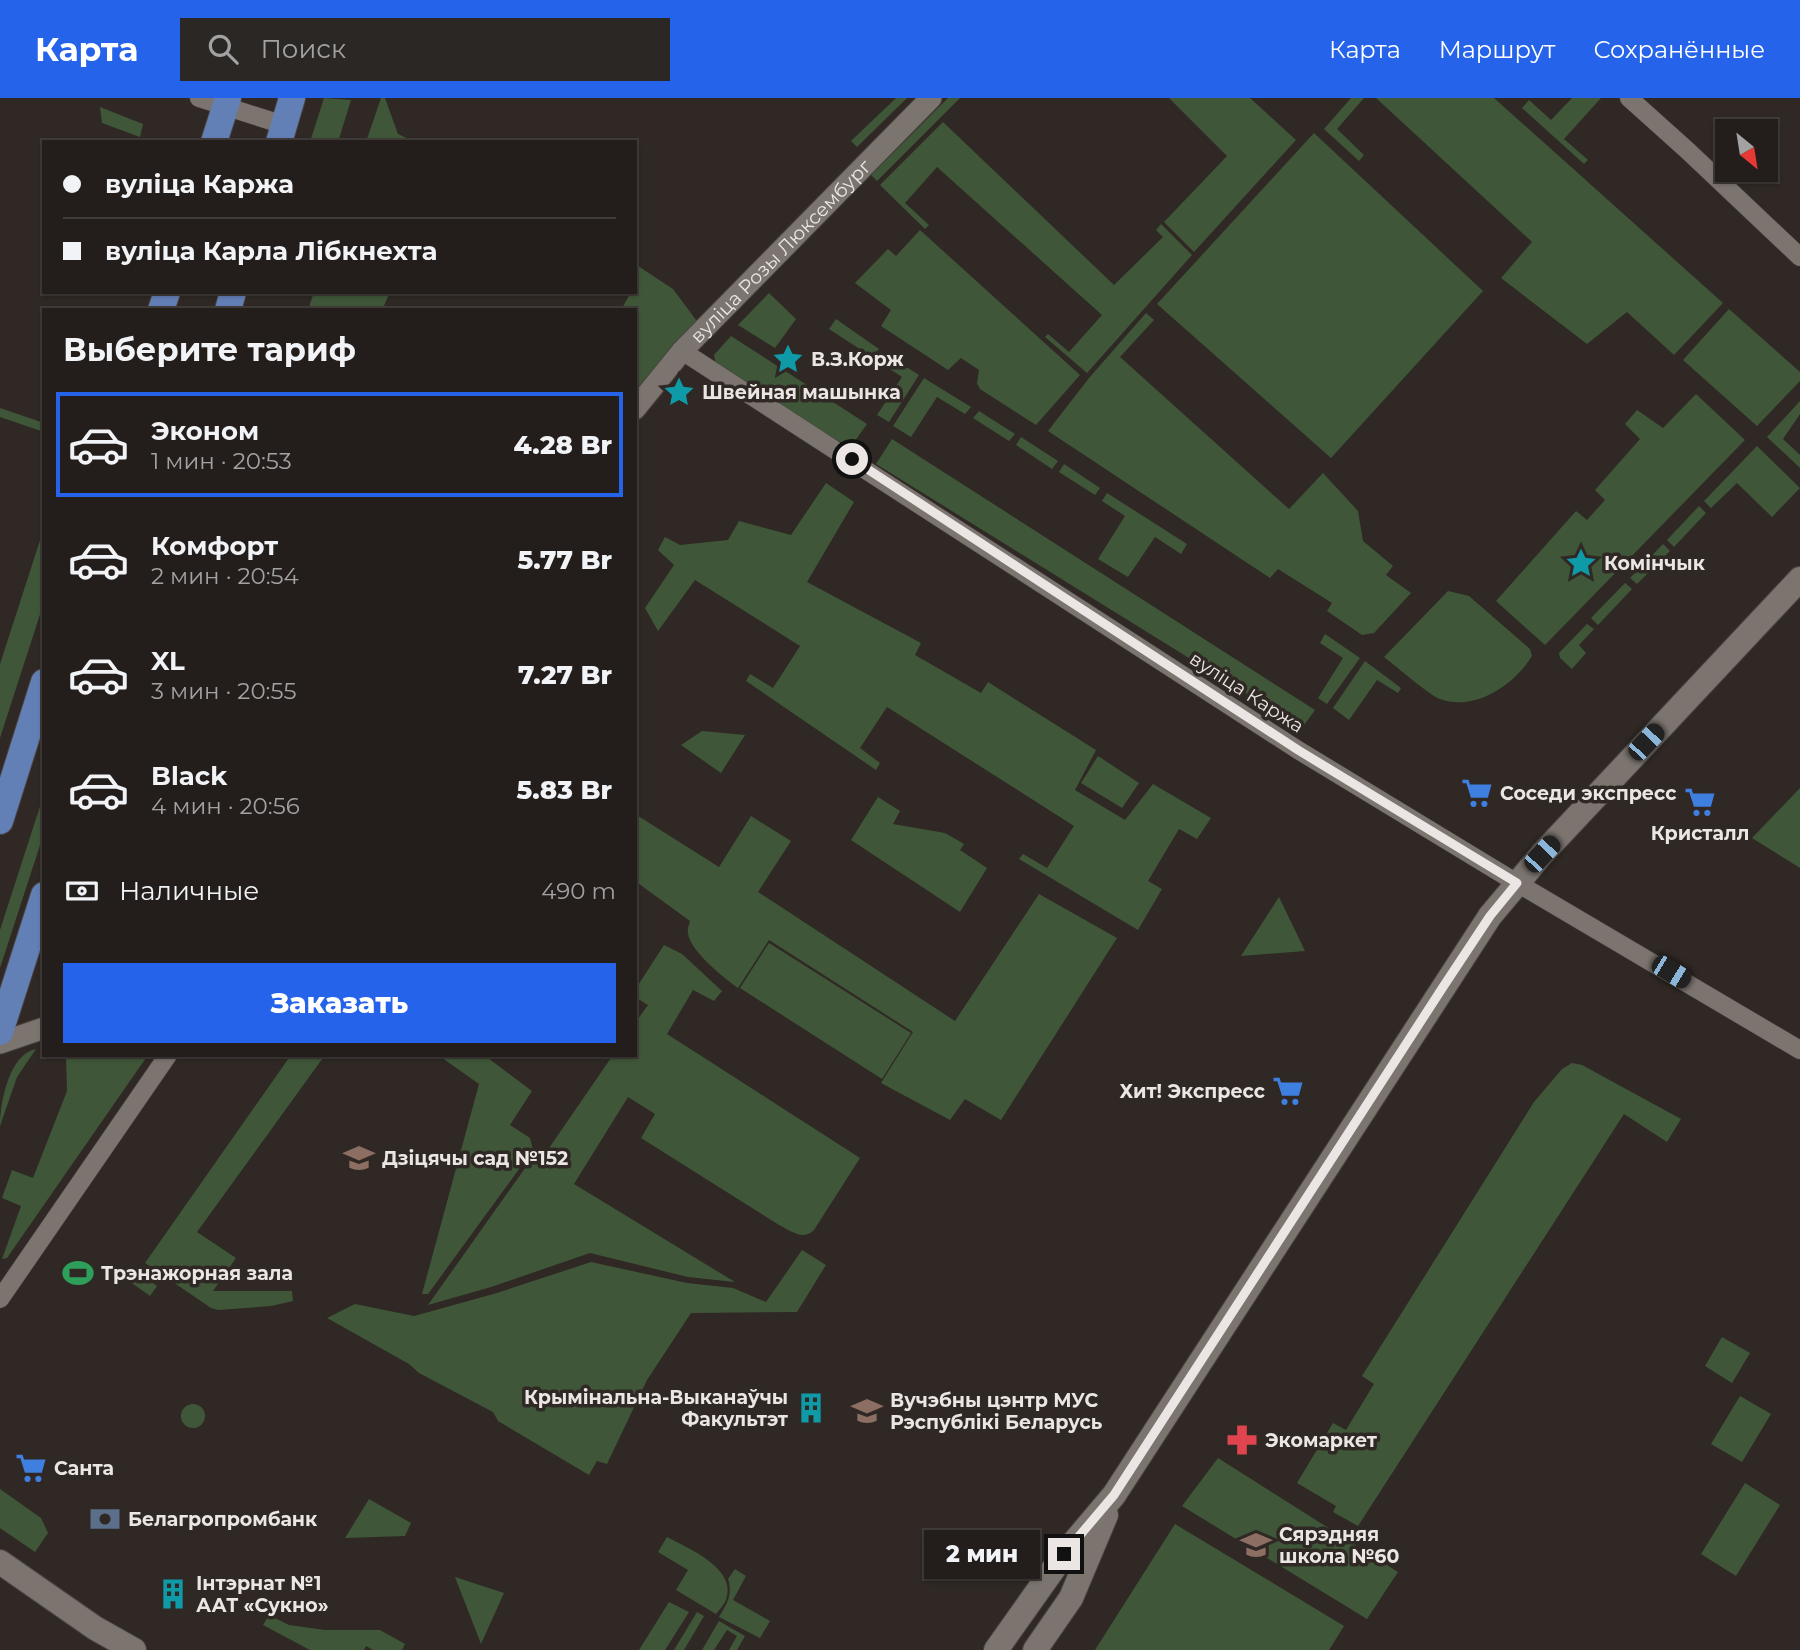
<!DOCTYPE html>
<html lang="ru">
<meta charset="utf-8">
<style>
body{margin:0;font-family:Montserrat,sans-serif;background:#2b2724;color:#f1f3f6;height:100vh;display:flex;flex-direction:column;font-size:26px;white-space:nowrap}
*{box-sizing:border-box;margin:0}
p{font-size:23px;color:#a3a2a3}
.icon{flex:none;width:38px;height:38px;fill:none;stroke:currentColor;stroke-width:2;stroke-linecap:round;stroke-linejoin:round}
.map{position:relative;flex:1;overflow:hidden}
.side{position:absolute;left:42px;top:210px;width:595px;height:749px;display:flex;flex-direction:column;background:#231e1b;border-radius:0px;box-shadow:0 2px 5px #0004,0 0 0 2px #403c3a}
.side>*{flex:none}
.banner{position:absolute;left:42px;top:42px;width:595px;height:154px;border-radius:0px;box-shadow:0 2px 5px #0004,0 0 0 2px #403c3a;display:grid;align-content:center;height:154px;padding:0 21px;background:#231e1b}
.needle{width:46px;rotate:150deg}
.controls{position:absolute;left:1715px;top:21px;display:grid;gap:14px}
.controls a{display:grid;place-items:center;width:63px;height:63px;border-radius:0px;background:#231e1b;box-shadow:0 2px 5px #0004,0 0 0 2px #403c3a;font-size:35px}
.end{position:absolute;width:32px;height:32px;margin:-16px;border:9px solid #ebe6e4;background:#111;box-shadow:0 0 0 4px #111}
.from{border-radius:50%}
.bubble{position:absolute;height:49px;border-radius:0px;background:#231e1b;box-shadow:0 2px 5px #0004,0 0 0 2px #403c3a;font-size:23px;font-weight:800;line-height:49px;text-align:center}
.car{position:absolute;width:21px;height:42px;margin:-21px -10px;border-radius:9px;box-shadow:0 0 5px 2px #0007;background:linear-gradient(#222 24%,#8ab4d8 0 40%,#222 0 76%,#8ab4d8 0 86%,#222 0)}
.banner b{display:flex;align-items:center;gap:24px;height:66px;font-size:26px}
.banner b+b{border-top:2px solid #403c3a}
.banner i{width:18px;height:18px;background:#f1f3f6}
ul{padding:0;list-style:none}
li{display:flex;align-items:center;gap:21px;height:105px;margin:0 14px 10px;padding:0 7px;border:4px solid transparent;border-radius:0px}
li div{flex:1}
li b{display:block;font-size:26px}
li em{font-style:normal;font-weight:800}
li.on{border-color:#2563eb}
li>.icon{width:63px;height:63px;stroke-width:1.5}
h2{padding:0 21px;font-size:32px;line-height:84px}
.pay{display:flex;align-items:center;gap:18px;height:77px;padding:0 21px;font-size:26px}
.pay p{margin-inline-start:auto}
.cta{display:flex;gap:14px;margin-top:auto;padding:14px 21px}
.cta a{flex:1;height:80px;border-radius:0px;background:#2563eb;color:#fff;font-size:28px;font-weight:800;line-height:80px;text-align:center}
header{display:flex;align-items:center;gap:42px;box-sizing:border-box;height:98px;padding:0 35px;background:#2563eb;color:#fff}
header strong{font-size:33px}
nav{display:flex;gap:38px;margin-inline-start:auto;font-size:24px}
.search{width:490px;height:63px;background:#2b2724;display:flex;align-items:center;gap:18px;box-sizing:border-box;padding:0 24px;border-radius:0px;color:#a3a2a3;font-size:26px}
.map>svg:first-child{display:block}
.green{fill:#3f5738}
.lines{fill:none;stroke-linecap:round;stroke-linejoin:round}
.minor-casing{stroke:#4a4441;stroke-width:19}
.tertiary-casing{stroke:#4a4441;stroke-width:23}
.secondary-casing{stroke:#4a4441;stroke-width:26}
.primary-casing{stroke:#4a4441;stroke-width:28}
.minor{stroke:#7c746f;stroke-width:18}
.tertiary{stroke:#7c746f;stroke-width:21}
.secondary{stroke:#7c746f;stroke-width:24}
.primary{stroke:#627fb6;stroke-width:26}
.route{stroke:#ebe6e4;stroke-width:9}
.labels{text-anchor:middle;stroke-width:7;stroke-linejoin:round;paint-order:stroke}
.street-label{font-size:19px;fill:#ebe6e4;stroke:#2f2824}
.poi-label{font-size:19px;font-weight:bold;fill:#ebe6e4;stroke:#2f2824;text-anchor:start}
</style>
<header>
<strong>Карта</strong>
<div class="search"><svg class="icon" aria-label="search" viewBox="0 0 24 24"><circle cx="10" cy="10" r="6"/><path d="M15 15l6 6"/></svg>Поиск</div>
<nav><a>Карта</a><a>Маршрут</a><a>Сохранённые</a></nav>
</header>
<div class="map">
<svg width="1800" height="1552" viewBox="0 0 1800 1552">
<rect width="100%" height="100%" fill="#2f2824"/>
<g class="green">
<path d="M324,0L351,2L338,44H310Z"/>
<path d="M381,0H385L398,36L415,44H366Z"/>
<path d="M896,0H907L857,49L851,43Z"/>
<path d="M948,0H960L877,83L871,77Z"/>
<path d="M1169,0H1250L1296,42L1194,154L1164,124L1227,58Z"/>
<path d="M1351,0H1364L1337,31L1364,57L1359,63L1324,31Z"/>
<path d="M1376,0H1494L1723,205L1674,257L1627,214L1587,246L1501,180L1532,144Z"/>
<path d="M1572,0H1601L1564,41L1588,62L1584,66L1522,10L1529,2L1551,22Z"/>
<path d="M100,9L143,26L140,39L102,25Z"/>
<path d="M943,24L1114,187L1163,139L1156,132L1161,126L1192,157L1087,275L1045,239L1048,236L1069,254L1102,217L937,69L905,105L929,127L925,131L880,87Z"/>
<path d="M1314,35L1483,193L1331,360L1157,206Z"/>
<path d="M920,132L1080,277L1036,327L980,291L977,285L979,272L961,260L948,272L881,228L891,212L855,185L888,151L896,158Z"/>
<path d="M635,166L673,191L699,226L635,298V212H621L631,194H635L637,184L635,182Z"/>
<path d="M314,194H390L382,212H308Z"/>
<path d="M769,195L796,221L775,250L738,227Z"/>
<path d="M1729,211L1800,274V283L1757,328L1683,262Z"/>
<path d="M1146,215L1154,222L1120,259L1289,411L1323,375L1358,413L1363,443L1393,468L1386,477L1411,495L1374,535L1362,537L1327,513L1332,505L1278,471L1270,480L1048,333L1089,280Z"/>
<path d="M836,221L879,251L872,259L829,231Z"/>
<path d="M731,238L867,326L850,350L716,267L714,257Z"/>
<path d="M886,256L919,277L889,324L877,317L902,279L881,265Z"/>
<path d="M924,280L971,309L965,316L937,299L911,339L893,328Z"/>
<path d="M1696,296L1745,342L1545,547L1496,503L1576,413L1587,422L1605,402L1595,392L1640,341L1625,326L1637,312L1663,330Z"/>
<path d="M1800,303V316L1783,341L1800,357V370L1767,339Z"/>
<path d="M0,310L44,325V334L0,319Z"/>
<path d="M979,313L1015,336L1009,343L973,320Z"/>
<path d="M1021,339L1058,363L1052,371L1016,347Z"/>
<path d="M892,341L1315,612L1302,630L876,366Z"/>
<path d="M1757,348L1800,390L1772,419L1737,385L1711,410L1704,403Z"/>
<path d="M1064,366L1100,390L1095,397L1059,374Z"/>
<path d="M826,385L854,404L807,484L921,545L915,557L981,595L988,584L1096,652L1075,692L1125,722L1153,686L1211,720L1197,741L1179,731L1148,783L1162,791L1138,832L1019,761L1023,756L1047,770L1074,728L887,609L860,650L880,665L876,672L746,583L750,576L773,590L800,548L695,482L658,533L645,510L674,467L658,452L665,439L680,447L728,442L739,423L791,437Z"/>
<path d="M1107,395L1187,446L1181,456L1155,439L1128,479L1098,461L1125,418L1102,403Z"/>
<path d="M1699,408L1706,415L1674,449L1667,442Z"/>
<path d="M44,430V504L0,640V566Z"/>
<path d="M1663,446L1670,453L1637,486L1630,480Z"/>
<path d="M1625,485L1632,491L1598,527L1591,520Z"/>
<path d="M1448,493L1469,498L1530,551L1532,558C1515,586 1475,614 1440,601C1429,597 1396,568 1384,559Z"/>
<path d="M1587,526L1594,531L1579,547L1586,555L1572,571L1560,560L1559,555Z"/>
<path d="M1325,536L1360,560L1327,606L1318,600L1343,560L1320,545Z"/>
<path d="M1365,563L1401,590L1398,595L1377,582L1349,622L1333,610Z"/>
<path d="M702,633L745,637L721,675L681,647Z"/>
<path d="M1098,658L1139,685L1122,710L1081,685Z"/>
<path d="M1800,690V770L1752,740Z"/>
<path d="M44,696V735L0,870V832Z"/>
<path d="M878,699L900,713L893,726L945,735L964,746L960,752L987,770L960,814L851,742Z"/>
<path d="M635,716L719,769L751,718L791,743L758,794L955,923L1039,796L1117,840L1001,1022L965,1001L950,1022L881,985L913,934L769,842L738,890C724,880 689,852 688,835C687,831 689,827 690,823L635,783Z"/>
<path d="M1279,799L1305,853L1241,858Z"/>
<path d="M769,845L911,935L882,981L740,890Z"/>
<path d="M664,847L682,856L722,893L714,903L693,892L667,936L860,1060L814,1132C803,1143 791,1133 779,1127L641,1040L655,1016L628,999L574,1086L735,1184L688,1179L590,1155L491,1189L428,1207L540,1049L547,1053L613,957H635V925L648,907L635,899V892Z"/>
<path d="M36,951L17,979L0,1028C0,1005 9,956 36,951Z"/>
<path d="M66,957H148L7,1160L2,1161L21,1108L2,1100L12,1072L33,1080L67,993Z"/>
<path d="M291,957H325L197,1134L236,1160L213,1193H292L293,1203L271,1208L218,1212L211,1210L145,1165Z"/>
<path d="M438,957H484L532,993L510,1027L530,1040L533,1052L428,1196H422L479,986Z"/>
<path d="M1572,965L1582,967L1681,1021L1667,1044L1624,1016L1358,1428L1333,1414L1336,1408L1297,1385L1333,1325L1346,1332L1374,1286L1362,1278L1534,1004L1562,971Z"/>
<path d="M802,1152L826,1167L797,1214L691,1215L647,1282L607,1366L597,1363L589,1377L498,1323L493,1314L419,1275L409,1266L327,1220L355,1206L414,1218L497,1195L591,1164L687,1185L733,1190L766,1204Z"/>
<path d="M137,1173L157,1188L150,1198L129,1183Z"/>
<path d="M1722,1239L1750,1255L1732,1285L1705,1268Z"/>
<path d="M1740,1298L1771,1316L1742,1364L1711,1346Z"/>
<circle cx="193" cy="1318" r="12"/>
<path d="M1218,1360L1398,1474L1367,1521L1182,1408Z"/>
<path d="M1745,1385L1780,1407L1736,1478L1701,1456Z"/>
<path d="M0,1391L41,1420L48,1435L35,1454L0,1430Z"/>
<path d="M369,1401L411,1425L405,1438L345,1440Z"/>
<path d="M1175,1426L1344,1528L1329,1552H1095Z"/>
<path d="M667,1439C687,1450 738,1470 726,1502C724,1507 719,1512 716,1516L676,1492L688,1472L658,1454Z"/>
<path d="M735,1471L746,1478L733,1502L770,1523L760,1540L719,1519C727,1506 733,1496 728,1481Z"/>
<path d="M455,1479L504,1495L481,1546Z"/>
<path d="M669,1504L689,1514L665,1552H639Z"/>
<path d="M697,1514L704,1518L684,1552H674Z"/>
<path d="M269,1517L289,1527L325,1532H380L405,1546L402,1552H373L366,1548L364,1552H310L263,1527Z"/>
<path d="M719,1523L745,1538L737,1552H729L737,1538L727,1532L714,1552H702Z"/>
</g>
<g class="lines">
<g class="minor-casing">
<g id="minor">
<path d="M199,0L284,27"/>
<path d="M1629,0L1688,53L1800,159"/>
<path d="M682,253L1298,652L1517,785L1800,952"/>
<path d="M0,1201L168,957"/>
</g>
</g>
<g class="tertiary-casing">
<g id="tertiary">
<path id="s1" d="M635,311L682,253L931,0"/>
<path d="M0,945L44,930"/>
</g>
</g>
<g class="secondary-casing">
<g id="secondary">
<path d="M0,1464L95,1530L134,1552"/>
<path d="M996,1552L1064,1456L1114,1397L1490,818L1542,756L1800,481"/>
<path d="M1035,1552L1071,1500L1106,1417"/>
</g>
</g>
<g class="primary-casing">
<g id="primary">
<path d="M214,44L228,0"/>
<path d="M279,44L292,0"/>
<path d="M161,212L167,194"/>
<path d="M228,212L233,194"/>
<path d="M0,723L44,584"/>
<path d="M0,934L44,797"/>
</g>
</g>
<use href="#minor" class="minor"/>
<use href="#tertiary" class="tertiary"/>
<use href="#secondary" class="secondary"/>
<use href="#primary" class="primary"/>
</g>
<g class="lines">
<path class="route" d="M852,361L1298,652L1517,785L1490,818L1443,889L1114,1397L1064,1456"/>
</g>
<defs>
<g id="sight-bare" transform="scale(2.415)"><path d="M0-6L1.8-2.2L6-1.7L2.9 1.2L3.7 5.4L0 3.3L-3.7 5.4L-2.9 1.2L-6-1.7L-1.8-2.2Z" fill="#0f9aa8" stroke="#2f2824" stroke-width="2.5" paint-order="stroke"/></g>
<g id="supermarket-bare" transform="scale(2.415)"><path d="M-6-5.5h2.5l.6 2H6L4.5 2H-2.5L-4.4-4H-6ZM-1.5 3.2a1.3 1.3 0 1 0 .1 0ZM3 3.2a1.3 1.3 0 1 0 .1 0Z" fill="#3f7fe0" stroke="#2f2824" stroke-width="2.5" paint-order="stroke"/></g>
<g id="school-bare" transform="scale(2.415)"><path d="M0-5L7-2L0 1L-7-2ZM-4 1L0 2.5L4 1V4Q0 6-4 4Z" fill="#8d6e63" stroke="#2f2824" stroke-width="2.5" paint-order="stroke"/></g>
<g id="stadium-bare" transform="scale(2.415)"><path d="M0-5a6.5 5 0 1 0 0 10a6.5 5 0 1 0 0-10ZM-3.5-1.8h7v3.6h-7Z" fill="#2e9e5b" stroke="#2f2824" stroke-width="2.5" paint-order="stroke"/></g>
<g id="building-bare" transform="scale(2.415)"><path d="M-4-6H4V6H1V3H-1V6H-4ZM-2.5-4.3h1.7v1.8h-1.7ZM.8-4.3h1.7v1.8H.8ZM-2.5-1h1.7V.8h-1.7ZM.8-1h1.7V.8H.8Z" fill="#0f9aa8" stroke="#2f2824" stroke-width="2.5" paint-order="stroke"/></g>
<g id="university-bare" transform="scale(2.415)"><path d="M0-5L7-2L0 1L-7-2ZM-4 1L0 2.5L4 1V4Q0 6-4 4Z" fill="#8d6e63" stroke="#2f2824" stroke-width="2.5" paint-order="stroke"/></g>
<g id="pharmacy-bare" transform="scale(2.415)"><path d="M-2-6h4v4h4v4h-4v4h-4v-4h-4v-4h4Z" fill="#e0444e" stroke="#2f2824" stroke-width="2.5" paint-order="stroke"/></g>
<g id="bank-bare" transform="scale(2.415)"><path d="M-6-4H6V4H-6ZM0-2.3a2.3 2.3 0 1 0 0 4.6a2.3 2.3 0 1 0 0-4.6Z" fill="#5c6f8a" stroke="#2f2824" stroke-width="2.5" paint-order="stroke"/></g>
</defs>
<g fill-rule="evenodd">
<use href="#sight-bare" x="788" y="261"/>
<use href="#sight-bare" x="679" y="294"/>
<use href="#sight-bare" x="1581" y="465"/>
<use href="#supermarket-bare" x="1477" y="695"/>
<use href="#supermarket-bare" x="1700" y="704"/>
<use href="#supermarket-bare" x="1288" y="993"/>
<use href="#school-bare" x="359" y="1060"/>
<use href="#stadium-bare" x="78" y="1175"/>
<use href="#building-bare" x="811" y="1310"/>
<use href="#university-bare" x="867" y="1313"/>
<use href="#pharmacy-bare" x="1242" y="1342"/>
<use href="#supermarket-bare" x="31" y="1370"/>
<use href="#bank-bare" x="105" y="1421"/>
<use href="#school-bare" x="1256" y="1447"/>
<use href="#building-bare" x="173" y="1496"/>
</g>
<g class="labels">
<g class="street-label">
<text dy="7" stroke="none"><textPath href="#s1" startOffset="215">вуліца Розы Люксембург</textPath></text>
<text transform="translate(1247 594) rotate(33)" y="7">вуліца Каржа</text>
</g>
<g class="poi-label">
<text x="811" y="268">В.З.Корж</text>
<text x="702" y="301">Швейная машынка</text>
<text x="1604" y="472">Комінчык</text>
<text x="1500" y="702">Соседи экспресс</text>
<text x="1700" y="742" text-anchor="middle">Кристалл</text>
<text x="1265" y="1000" text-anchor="end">Хит! Экспресс</text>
<text x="382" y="1067">Дзіцячы сад №152</text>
<text x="101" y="1182">Трэнажорная зала</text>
<text x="788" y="1306" text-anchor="end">Крымінальна-Выканаўчы<tspan x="788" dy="22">Факультэт</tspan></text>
<text x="890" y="1309">Вучэбны цэнтр МУС<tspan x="890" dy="22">Рэспублікі Беларусь</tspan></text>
<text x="1265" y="1349">Экомаркет</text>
<text x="54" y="1377">Санта</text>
<text x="128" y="1428">Белагропромбанк</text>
<text x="1279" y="1443">Сярэдняя<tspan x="1279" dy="22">школа №60</tspan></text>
<text x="196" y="1492">Інтэрнат №1<tspan x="196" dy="22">ААТ «Сукно»</tspan></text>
</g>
</g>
</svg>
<div class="controls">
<a><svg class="needle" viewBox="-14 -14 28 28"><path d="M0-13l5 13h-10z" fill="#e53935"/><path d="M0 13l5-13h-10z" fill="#a3a2a3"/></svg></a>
</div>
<i class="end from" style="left:852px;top:361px"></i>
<i class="end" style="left:1064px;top:1456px"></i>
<div class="bubble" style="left:924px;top:1432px;width:116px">2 мин</div>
<i class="car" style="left:1646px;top:644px;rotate:43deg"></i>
<i class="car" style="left:1542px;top:756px;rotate:43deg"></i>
<i class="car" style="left:1671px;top:874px;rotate:121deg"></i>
<div class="banner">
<b><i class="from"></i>вуліца Каржа</b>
<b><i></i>вуліца Карла Лібкнехта</b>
</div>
<section class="side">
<h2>Выберите тариф</h2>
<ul>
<li class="on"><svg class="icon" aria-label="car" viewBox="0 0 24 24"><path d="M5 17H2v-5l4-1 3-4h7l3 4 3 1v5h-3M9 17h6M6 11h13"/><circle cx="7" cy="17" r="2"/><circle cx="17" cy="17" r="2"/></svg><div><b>Эконом</b><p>1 мин · 20:53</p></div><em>4.28 Br</em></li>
<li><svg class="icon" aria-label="car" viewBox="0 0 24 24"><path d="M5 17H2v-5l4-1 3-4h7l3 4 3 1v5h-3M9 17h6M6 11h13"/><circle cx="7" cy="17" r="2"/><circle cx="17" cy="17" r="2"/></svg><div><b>Комфорт</b><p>2 мин · 20:54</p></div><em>5.77 Br</em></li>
<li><svg class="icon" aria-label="car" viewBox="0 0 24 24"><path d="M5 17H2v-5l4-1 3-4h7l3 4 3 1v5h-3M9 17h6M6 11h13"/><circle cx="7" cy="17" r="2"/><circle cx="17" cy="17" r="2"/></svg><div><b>XL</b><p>3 мин · 20:55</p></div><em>7.27 Br</em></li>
<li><svg class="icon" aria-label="car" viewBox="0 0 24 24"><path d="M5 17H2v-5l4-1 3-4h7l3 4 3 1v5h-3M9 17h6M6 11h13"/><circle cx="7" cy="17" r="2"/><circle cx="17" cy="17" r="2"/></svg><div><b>Black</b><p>4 мин · 20:56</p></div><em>5.83 Br</em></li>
</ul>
<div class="pay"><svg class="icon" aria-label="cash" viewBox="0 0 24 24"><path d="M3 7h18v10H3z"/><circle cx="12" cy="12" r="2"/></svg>Наличные<p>490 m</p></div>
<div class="cta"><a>Заказать</a></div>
</section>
</div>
